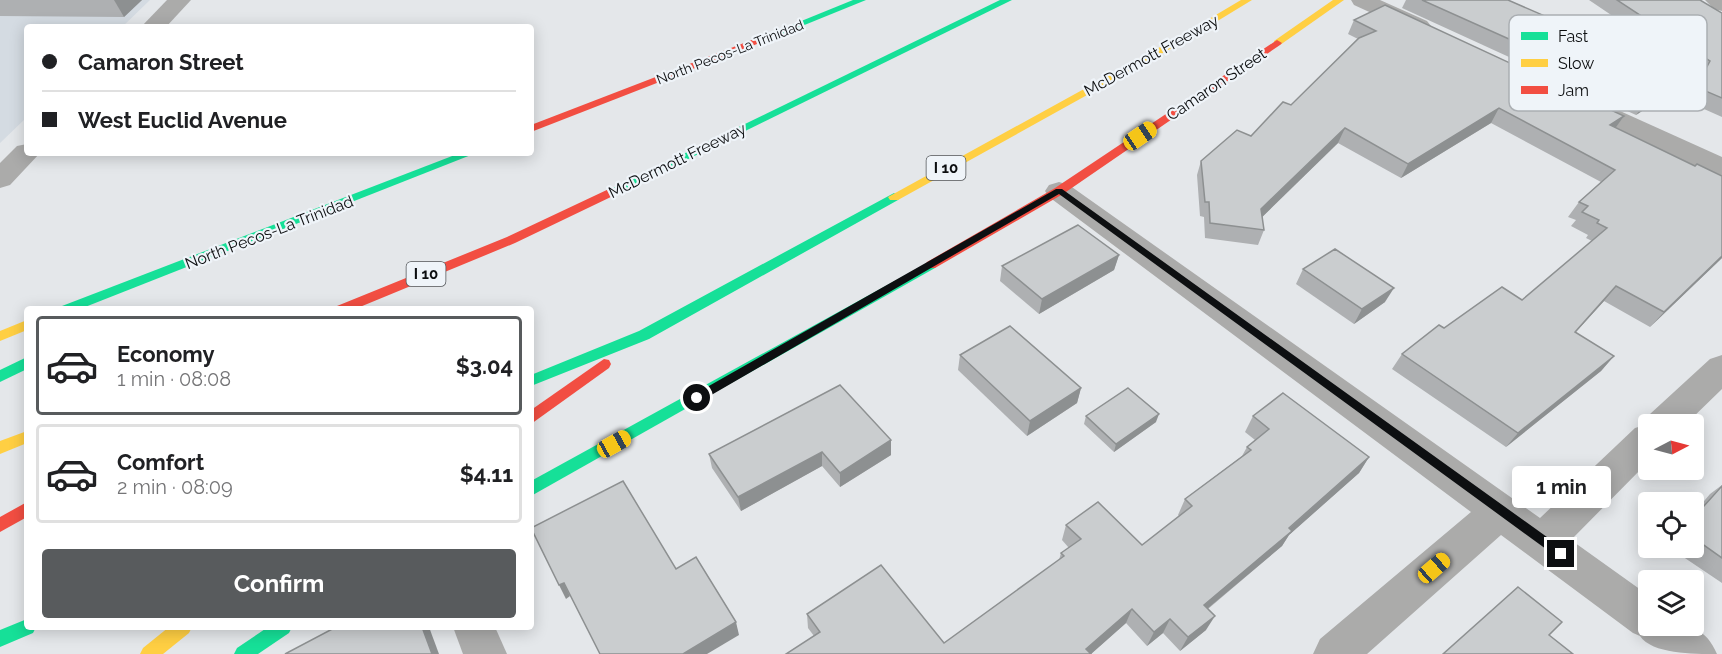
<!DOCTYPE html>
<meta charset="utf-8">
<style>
body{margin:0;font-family:Raleway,sans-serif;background:#f6f6f6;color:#202124;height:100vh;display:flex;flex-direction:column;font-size:22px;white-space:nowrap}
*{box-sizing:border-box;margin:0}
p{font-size:20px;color:#757577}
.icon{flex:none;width:33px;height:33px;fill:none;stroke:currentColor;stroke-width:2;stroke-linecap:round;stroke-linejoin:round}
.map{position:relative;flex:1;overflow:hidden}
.sheet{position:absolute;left:24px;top:306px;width:510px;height:324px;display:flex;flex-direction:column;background:#fff;border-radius:6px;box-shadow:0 3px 15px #0003}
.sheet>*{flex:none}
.guide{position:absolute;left:24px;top:24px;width:510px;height:132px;border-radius:6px;box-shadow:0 3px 15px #0003;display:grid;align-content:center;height:132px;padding:0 18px;background:#fff}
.needle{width:39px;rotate:84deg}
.buttons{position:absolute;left:1638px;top:414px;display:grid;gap:12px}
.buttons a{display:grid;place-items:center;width:66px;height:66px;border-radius:6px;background:#fff;box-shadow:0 3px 15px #0003;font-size:30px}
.end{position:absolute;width:27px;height:27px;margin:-14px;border:8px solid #0d0f11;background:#fff;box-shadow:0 0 0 3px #fff}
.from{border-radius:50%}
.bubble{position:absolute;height:42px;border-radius:6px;background:#fff;box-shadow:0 3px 15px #0003;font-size:20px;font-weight:700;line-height:42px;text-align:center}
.car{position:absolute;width:18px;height:36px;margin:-18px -9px;border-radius:8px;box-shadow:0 0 4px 2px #0007;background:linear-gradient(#f5c518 24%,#345 0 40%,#f5c518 0 76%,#345 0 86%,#f5c518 0)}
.guide b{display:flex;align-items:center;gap:21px;height:57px;font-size:22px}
.guide b+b{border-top:2px solid #e0e0e0}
.guide i{width:15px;height:15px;background:#202124}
ul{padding:10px 0 0;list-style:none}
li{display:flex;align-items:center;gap:18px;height:99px;margin:0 12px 9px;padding:0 6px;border:3px solid #e0e0e0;border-radius:6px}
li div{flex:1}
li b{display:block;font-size:22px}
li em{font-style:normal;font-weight:700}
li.on{border-color:#585b5d}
li>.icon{width:54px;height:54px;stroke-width:1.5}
.cta{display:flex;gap:12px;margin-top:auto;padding:12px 18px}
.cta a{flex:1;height:69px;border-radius:6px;background:#585b5d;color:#fff;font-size:24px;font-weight:700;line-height:69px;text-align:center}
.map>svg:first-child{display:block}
.built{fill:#d4dbe2}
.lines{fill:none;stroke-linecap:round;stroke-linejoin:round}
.street{fill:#ababaa;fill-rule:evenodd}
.fast{fill:#16e098;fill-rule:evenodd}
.slow{fill:#ffcf43;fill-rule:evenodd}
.jam{fill:#f24e42;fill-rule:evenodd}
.wall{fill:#aeb0b2}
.shaded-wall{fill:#8d9091}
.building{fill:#cacdcf;stroke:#8d9091;stroke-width:1.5}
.route{fill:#0d0f11}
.labels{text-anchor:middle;stroke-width:4.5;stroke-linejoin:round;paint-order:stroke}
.far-street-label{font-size:14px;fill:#0d0f11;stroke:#eff4f9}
.shield{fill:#eff4f9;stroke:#515457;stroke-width:1.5}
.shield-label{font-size:15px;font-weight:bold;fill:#0d0f11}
.street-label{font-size:16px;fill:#0d0f11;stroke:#eff4f9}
.key{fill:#eff4f9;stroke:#abafb3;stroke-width:1.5}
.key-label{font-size:16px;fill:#0d0f11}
</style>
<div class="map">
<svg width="1722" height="654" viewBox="0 0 1722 654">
<rect width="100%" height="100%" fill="#e4e7ea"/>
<path class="built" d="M0,0H150L122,27H27V117L0,143Z"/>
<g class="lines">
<g class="street">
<path d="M167,0H191L166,27H141Z"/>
<path d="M1351,0H1380L1427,21L1431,26L1427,31L1419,33L1411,31L1354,5Z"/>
<path d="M1705,0H1722V11L1714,9Z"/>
<path d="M1580,93L1722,157V177L1712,174L1571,106L1567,101L1571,96Z"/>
<path d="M27,144V153H40L10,185L0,188V163L17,146Z"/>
<path d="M1059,182L1069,185L1540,518L1635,428L1645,425L1650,414L1710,359L1722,355V389L1686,424H1648V462L1571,540L1648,595V626C1681,626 1702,620 1717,654C1693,654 1652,654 1640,636L1633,633L1501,535L1367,654H1313L1320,639L1471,512L1049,197L1045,191L1049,185Z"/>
<path d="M453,627H495L507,654H463Z"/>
</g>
<g class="fast">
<path d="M853,0H866L770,39L762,37Z"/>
<path d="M1000,0H1012L615,195H607L605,192Z"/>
<path d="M460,153H476L80,309H60L62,306Z"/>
<path d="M894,193L900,197L898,200L649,339L531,386V375L639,331Z"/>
<path d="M931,261L935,262L937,265L935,268L531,496V481Z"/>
<path d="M27,357V369L0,382V370Z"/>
<path d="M27,619V627H36L33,633L0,647V630Z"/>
<path d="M268,627H292L289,633L258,654H234L237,648Z"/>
</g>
<g class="slow">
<path d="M1241,0H1252L1188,39L898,200H890L888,197L1182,35Z"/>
<path d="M1333,0H1344L1280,45H1274V41Z"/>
<path d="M27,320V330L0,341V331Z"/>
<path d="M27,431V443L0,454V441Z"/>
<path d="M169,627H192L189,633L163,654H140L143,648Z"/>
</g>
<g class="jam">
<path d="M767,34L770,35V39L531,132V125Z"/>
<path d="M1277,40L1282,43L1280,45L1063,194L935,268H927L925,265L927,262L1055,188Z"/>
<path d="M611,188L615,189L617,192L615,195L515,243L355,309H335L337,306L507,237Z"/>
<path d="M604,359L609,360L611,364L609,368L531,424V410Z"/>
<path d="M27,502V517L0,532V517Z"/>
</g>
</g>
<g class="wall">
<path d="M0,0H142L124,17L0,16Z"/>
<path d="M1406,0H1508L1683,76L1673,91L1636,115L1402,8Z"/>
<path d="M1589,0H1700L1722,13V117L1686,101L1700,75Z"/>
<path d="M1354,20L1624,116L1616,127L1722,258L1650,327L1604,301L1575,333L1614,356L1601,371L1506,447L1392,369L1402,354L1444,328L1522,300L1592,241L1586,238L1588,235L1571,226L1576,220L1568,217L1579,202L1601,182L1491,123L1401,178L1338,143L1262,217L1264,230L1258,245L1205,238L1204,217L1200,216L1197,175L1201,161L1251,136L1291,105L1358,39L1348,34Z"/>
<path d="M1119,255L1114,270L1039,314L1000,281L1002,266Z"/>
<path d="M1303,269L1385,302L1354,324L1296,284Z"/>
<path d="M960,355L1081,388L1077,403L1027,436L958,370Z"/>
<path d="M1086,416L1156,422L1114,452L1084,424Z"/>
<path d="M1253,416L1369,457L1359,473L1289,535L1282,546L1208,609L1206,630L1180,651L1163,633L1147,646L1126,623L1091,654L814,636L808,628L807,614L944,643L1059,560L1061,553L1069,548L1062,540L1066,525L1142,545L1179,516L1178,515L1185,499L1242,456L1247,447L1255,440L1245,432Z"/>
<path d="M891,440V455L840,487L822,466L741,511L712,468L709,454Z"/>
<path d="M1722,485V583L1670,548H1694V513L1710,494Z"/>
</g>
<g class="shaded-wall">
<path d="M114,0H142L124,17Z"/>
<path d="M1683,76L1673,91L1636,115L1647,101Z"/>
<path d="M1499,108L1491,123L1401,178L1408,164Z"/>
<path d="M1624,116L1614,130L1610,125Z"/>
<path d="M1345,128L1338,143L1255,224L1261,209Z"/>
<path d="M1119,255L1114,270L1039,314L1042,299Z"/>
<path d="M1722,256V258L1650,327L1664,312Z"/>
<path d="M1616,286L1604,301L1562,347L1575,332Z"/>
<path d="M1394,288L1385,302L1354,324L1362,309Z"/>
<path d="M1614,356L1601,371L1506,447L1518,433Z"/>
<path d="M1081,388L1077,403L1027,436L1030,421Z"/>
<path d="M1159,414L1156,422L1114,452L1116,444Z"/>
<path d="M891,440V455L840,487V473Z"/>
<path d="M822,452V466L741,511L738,497Z"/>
<path d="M1369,457L1359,473L1289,535L1282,546L1195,619L1204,605Z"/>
<path d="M564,583L570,596L566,599L559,585Z"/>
<path d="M1132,609L1126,623L1091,654L1086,649Z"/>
<path d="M1215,616L1206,630L1180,651L1188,637Z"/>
<path d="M1170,619L1163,633L1147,646L1154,632Z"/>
<path d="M736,622L739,635L707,654H683Z"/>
<path d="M422,627H429L439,654H432Z"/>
</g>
<g class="building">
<path d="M1422,0H1508L1683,76L1647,101Z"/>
<path d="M1617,0H1700L1722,13V98L1696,87L1710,61Z"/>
<path d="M1385,5L1624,116L1610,125L1695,166L1697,164L1722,176V256L1664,312L1616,286L1575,332L1614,356L1518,433L1402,354L1439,325L1444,328L1502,287L1522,300L1607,228L1597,223L1599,220L1582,212L1588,206L1579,202L1615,170L1499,108L1408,164L1345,128L1261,209L1264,230L1210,223L1209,202H1205L1201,161L1237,130L1251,136L1283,102L1291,105L1359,38L1376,31L1354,20Z"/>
<path d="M1078,225L1119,255L1042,299L1002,266Z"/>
<path d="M1335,249L1394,288L1362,309L1303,269Z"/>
<path d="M1010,326L1081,388L1030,421L960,355Z"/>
<path d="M840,385L891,440L840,473L822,452L738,497L709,454Z"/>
<path d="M1128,388L1159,414L1116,444L1086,416Z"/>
<path d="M1283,393L1369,457L1289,528L1292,531L1204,605L1215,616L1188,637L1170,619L1154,632L1132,609L1086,649L1091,654H786L820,632L807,614L881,565L944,643L1064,556L1061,553L1081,539L1066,525L1098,502L1142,545L1192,506L1185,499L1251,450L1247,447L1269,429L1253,416Z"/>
<path d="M623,481L676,569L696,557L736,622L683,654H600L564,583L559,585L531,528Z"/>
<path d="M1722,486V558L1694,538V517Z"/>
<path d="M1518,587L1562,622L1549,635L1573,654H1443Z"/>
<path d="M336,627H422L432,654H285Z"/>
</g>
<path class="route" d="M1056,189H1062L1565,550V557H1557L1059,194L701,401H693V395Z"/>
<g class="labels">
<g class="far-street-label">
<text transform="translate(730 52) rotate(-21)" y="5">North Pecos-La Trinidad</text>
</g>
<g class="shield">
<rect x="926.5" y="156" width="39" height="24" rx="4.5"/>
<rect x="406.5" y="262" width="39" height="24" rx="4.5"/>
</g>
<g class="shield-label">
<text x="946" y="173">I 10</text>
<text x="426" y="279">I 10</text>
</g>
<g class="street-label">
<text transform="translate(1151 55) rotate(-29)" y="6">McDermott Freeway</text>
<text transform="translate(1216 84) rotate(-34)" y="6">Camaron Street</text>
<text transform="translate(677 160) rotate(-26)" y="6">McDermott Freeway</text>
<text transform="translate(269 232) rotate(-21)" y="6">North Pecos-La Trinidad</text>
</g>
</g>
<rect x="1509" y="15" width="198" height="96" rx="9" class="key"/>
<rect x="1521" y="32" width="27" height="8" fill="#16e098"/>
<rect x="1521" y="59" width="27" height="8" fill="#ffcf43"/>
<rect x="1521" y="86" width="27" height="8" fill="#f24e42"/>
<g class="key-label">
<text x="1558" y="42">Fast</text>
<text x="1558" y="69">Slow</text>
<text x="1558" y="96">Jam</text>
</g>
</svg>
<div class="buttons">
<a><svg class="needle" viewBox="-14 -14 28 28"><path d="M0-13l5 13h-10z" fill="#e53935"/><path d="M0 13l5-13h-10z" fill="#757577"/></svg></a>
<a><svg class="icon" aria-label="locate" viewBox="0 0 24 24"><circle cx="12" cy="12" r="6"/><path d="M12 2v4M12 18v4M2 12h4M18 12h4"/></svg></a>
<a><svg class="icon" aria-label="layers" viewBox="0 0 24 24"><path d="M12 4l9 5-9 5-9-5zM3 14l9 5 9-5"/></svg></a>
</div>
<i class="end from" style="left:697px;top:398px"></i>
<i class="end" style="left:1561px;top:554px"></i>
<div class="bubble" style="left:1512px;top:466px;width:99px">1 min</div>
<i class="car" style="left:1140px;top:136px;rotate:56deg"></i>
<i class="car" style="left:614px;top:444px;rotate:61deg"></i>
<i class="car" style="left:1434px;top:568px;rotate:49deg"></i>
<div class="guide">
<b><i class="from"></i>Camaron Street</b>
<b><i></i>West Euclid Avenue</b>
</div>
<section class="sheet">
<ul>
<li class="on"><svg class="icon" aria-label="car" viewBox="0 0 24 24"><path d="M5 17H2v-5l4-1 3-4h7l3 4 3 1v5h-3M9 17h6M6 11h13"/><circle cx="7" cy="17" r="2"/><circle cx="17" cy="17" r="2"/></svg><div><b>Economy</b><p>1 min · 08:08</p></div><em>$3.04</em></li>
<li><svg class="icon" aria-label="car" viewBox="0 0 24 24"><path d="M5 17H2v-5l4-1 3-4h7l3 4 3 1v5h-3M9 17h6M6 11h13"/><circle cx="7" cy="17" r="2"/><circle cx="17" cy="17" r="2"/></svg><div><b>Comfort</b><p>2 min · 08:09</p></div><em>$4.11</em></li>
</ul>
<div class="cta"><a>Confirm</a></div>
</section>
</div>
